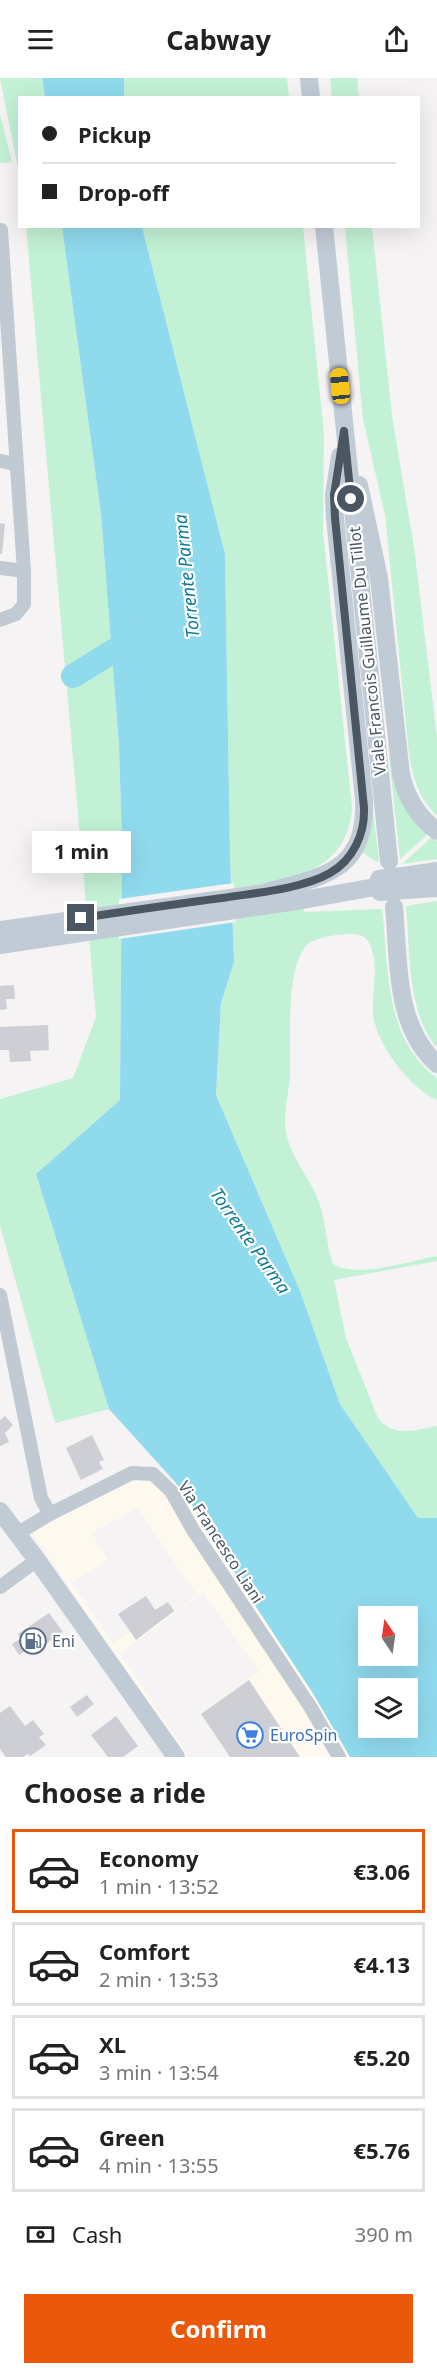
<!DOCTYPE html>
<meta charset="utf-8">
<style>
body{margin:0;font-family:"Noto Sans",sans-serif;background:#f6f6f6;color:#222;height:100vh;display:flex;flex-direction:column;font-size:22px;white-space:nowrap}
*{box-sizing:border-box;margin:0}
p{font-size:20px;color:#767676}
.icon{flex:none;width:33px;height:33px;fill:none;stroke:currentColor;stroke-width:2;stroke-linecap:round;stroke-linejoin:round}
.map{position:relative;height:1679px;overflow:hidden}
.side{display:flex;flex-direction:column;background:#fff;flex:1}
.side>*{flex:none}
.guide{position:absolute;left:18px;top:18px;width:402px;height:132px;border-radius:0px;box-shadow:0 6px 24px #0002;display:grid;align-content:center;height:132px;padding:0 24px;background:#fff}
.needle{width:39px;rotate:347deg}
.fabs{position:absolute;left:358px;top:1528px;display:grid;gap:12px}
.fabs a{display:grid;place-items:center;width:60px;height:60px;border-radius:0px;background:#fff;box-shadow:0 6px 24px #0002;font-size:30px}
.end{position:absolute;width:27px;height:27px;margin:-14px;border:8px solid #4a5661;background:#fff;box-shadow:0 0 0 3px #fff}
.from{border-radius:50%}
.bubble{position:absolute;height:42px;border-radius:0px;background:#fff;box-shadow:0 6px 24px #0002;font-size:20px;font-weight:700;line-height:42px;text-align:center}
.car{position:absolute;width:18px;height:36px;margin:-18px -9px;border-radius:8px;box-shadow:0 0 4px 2px #0007;background:linear-gradient(#f5c518 24%,#345 0 40%,#f5c518 0 76%,#345 0 86%,#f5c518 0)}
.guide b{display:flex;align-items:center;gap:21px;height:57px;font-size:22px}
.guide b+b{border-top:2px solid #e0e0e0}
.guide i{width:15px;height:15px;background:#222}
ul{padding:0;list-style:none}
li{display:flex;align-items:center;gap:18px;height:84px;margin:0 12px 9px;padding:0 12px;border:3px solid #e0e0e0;border-radius:0px}
li div{flex:1}
li b{display:block;font-size:22px}
li em{font-style:normal;font-weight:700}
li.on{border-color:#ea580c}
li>.icon{width:54px;height:54px;stroke-width:1.5}
h2{padding:0 24px;font-size:27px;line-height:72px}
.pay{display:flex;align-items:center;gap:15px;height:66px;padding:0 24px;font-size:22px}
.pay p{margin-inline-start:auto}
.button{display:flex;gap:12px;margin-top:auto;padding:12px 24px}
.button a{flex:1;height:69px;border-radius:0px;background:#ea580c;color:#fff;font-size:24px;font-weight:700;line-height:69px;text-align:center}
header{display:flex;justify-content:space-between;align-items:center;height:78px;padding:0 24px;background:#fff;font-size:27px;font-weight:700}
.map>svg:first-child{display:block}
.commercial{fill:#fdf9ef;fill-rule:evenodd}
.green{fill:#c3f1d5}
.water{fill:#90daee;fill-rule:evenodd}
.pier{fill:#f5f3f3}
.lines{fill:none;stroke-linecap:round;stroke-linejoin:round}
.river{stroke:#90daee;stroke-width:24}
.building{fill:#cdcfd5}
.street{stroke:#c1cad2;stroke-width:14}
.secondary{stroke:#c1cbd6;stroke-width:18}
.secondary-bridge{stroke:#c1cbd6;stroke-width:18}
.route{stroke:#4a5661;stroke-width:8}
.labels{text-anchor:middle;stroke-width:4.5;stroke-linejoin:round;paint-order:stroke}
.street-label{font-size:16px;fill:#4a5661;stroke:#fff}
.service-label{font-size:16px;fill:#4e5e75;stroke:#fff;text-anchor:start}
.shop-label{font-size:16px;fill:#366cbe;stroke:#fff;text-anchor:start}
.water-label{font-size:18px;font-style:italic;fill:#0c7c9b;stroke:#fff}
</style>
<header><svg class="icon" aria-label="menu" viewBox="0 0 24 24"><path d="M4 6h16M4 12h16M4 18h16"/></svg>Cabway<svg class="icon" aria-label="share" viewBox="0 0 24 24"><path d="M12 15V3M7 8l5-5 5 5M5 13v7h14v-7"/></svg></header>
<div class="map">
<svg width="437" height="1679" viewBox="0 0 437 1679">
<rect width="100%" height="100%" fill="#f5f3f3"/>
<path class="commercial" d="M142,1387L175,1404L212,1453L241,1506L314,1617L350,1679H230L201,1636L259,1593L203,1515L120,1575L189,1679H185L29,1450ZM137,1430L197,1517L165,1541L160,1534L113,1565L72,1505L108,1482L92,1455Z"/>
<g class="green">
<path d="M0,0H42L45,19L20,20L19,95Z"/>
<path d="M124,0H287L289,19H124Z"/>
<path d="M330,0H357L359,19H332Z"/>
<path d="M0,36L12,84L0,85Z"/>
<path d="M26,149H62L101,436L119,669L122,763L120,1022L36,1096L109,1331L55,1345L0,1147V1021L73,1000L96,939Z"/>
<path d="M142,149H303L324,356L323,454L352,729C350,763 333,786 299,796L304,834L382,831C389,890 384,962 437,1000V1022C410,1011 373,962 373,933C372,912 379,889 371,869C369,863 365,858 359,857C349,854 314,859 307,867C285,889 291,964 290,996C289,1015 283,1035 286,1054C291,1081 310,1099 319,1124C326,1144 326,1166 333,1186C355,1201 411,1183 437,1178V1183L334,1202L346,1260L378,1340C393,1360 416,1352 437,1348V1440H418L340,1326L300,1213L216,1017L221,925L234,884L230,780L225,476Z"/>
<path d="M345,149H372L392,338L414,469L437,659V738C419,720 413,701 409,676L385,437L363,341Z"/>
<path d="M388,669L393,698L428,756L400,781Z"/>
<path d="M371,714L379,784H377L361,774Z"/>
<path d="M432,759L437,763V781L402,786Z"/>
<path d="M437,823V970C407,935 410,872 406,828Z"/>
</g>
<g class="water">
<path d="M42,0H124V19H45Z"/>
<path d="M62,149H142L225,476L230,780L234,884L221,925L216,1017L300,1213L340,1326L418,1440H437V1679H350L314,1617L241,1506L211,1453L175,1404L109,1331L36,1096L120,1022L122,763L119,668L101,436ZM369,1539H408V1578H369ZM369,1611H408V1650H369Z"/>
</g>
<path class="pier" d="M234,805L236,844L119,861V821Z"/>
<g class="lines">
<path class="river" d="M73,598L120,569L137,554"/>
</g>
<g class="building">
<path d="M0,445L5,446L2,476H0Z"/>
<path d="M14,907L15,921H6L7,931L0,932V908Z"/>
<path d="M48,947L49,972L30,973L31,983L10,984L9,972H0V949Z"/>
<path d="M5,1338L13,1347L5,1355L9,1364L0,1368V1342Z"/>
<path d="M92,1357L104,1382L99,1384L103,1391L81,1402L66,1370Z"/>
<path d="M146,1518L155,1532L168,1524L174,1533L136,1562L118,1536Z"/>
<path d="M49,1535L63,1554L31,1576L28,1571L19,1577L12,1566L20,1561L26,1568L18,1556Z"/>
<path d="M249,1602L300,1679H230L201,1636Z"/>
<path d="M87,1617L94,1626L77,1639L70,1629Z"/>
<path d="M10,1628L25,1648L33,1642L44,1656L39,1659L46,1667L30,1678L28,1676L23,1679H6L0,1671V1635Z"/>
<path d="M116,1638L138,1668L123,1679H108L91,1657Z"/>
</g>
<g class="lines">
<g class="street">
<path d="M0,383L16,386"/>
<path d="M0,490L24,493"/>
<path d="M0,542L16,536L24,526V493L1,152"/>
<path d="M0,1217L41,1420L50,1436"/>
<path d="M18,1455L50,1436L132,1395L153,1396L171,1413L193,1452L311,1630L339,1679"/>
<path d="M0,1509L37,1482"/>
</g>
<g class="secondary">
<path d="M309,0L311,20"/>
<path d="M324,148L389,783"/>
<path d="M359,407L379,500L401,696C406,719 418,739 437,753"/>
<path d="M403,798L437,793"/>
<path d="M405,812L437,810"/>
<path d="M270,813C327,798 367,791 364,721L335,440L334,417L340,378"/>
<path d="M394,829C399,881 394,948 437,986"/>
<path d="M0,852L280,813"/>
<path d="M0,867L303,822L380,808"/>
<path d="M0,1433L37,1482L176,1679"/>
</g>
<g class="secondary-bridge">
<path d="M379,801L403,798"/>
<path d="M380,814L405,812"/>
</g>
</g>
<g class="lines">
<path class="route" d="M81,840C128,833 175,826 222,820C254,815 302,811 330,795C353,782 365,756 364,730L335,440L334,417L344,353L351,421"/>
</g>
<defs>
<g id="fuel-ring" transform="scale(1.35)"><circle r="9.5" fill="#fff" stroke="#5c6f8a" stroke-width="1.5"/><path d="M-5.5-6h7V0h2V4h1.3V-2.5L3-4.5l.8-.8L6-3V5H2.5V1h-1V6h-7ZM-4.2-4.7v3.2H.2V-4.7Z" fill="#5c6f8a"/></g>
<g id="supermarket-ring" transform="scale(1.35)"><circle r="9.5" fill="#fff" stroke="#3f7fe0" stroke-width="1.5"/><path d="M-6-5.5h2.5l.6 2H6L4.5 2H-2.5L-4.4-4H-6ZM-1.5 3.2a1.3 1.3 0 1 0 .1 0ZM3 3.2a1.3 1.3 0 1 0 .1 0Z" fill="#3f7fe0"/></g>
</defs>
<g fill-rule="evenodd">
<use href="#fuel-ring" x="33" y="1563"/>
<use href="#supermarket-ring" x="250" y="1657"/>
</g>
<g class="labels">
<g class="street-label">
<text transform="translate(367 573) rotate(-96)" y="6">Viale Francois Guillaume Du Tillot</text>
<text transform="translate(221 1464) rotate(57)" y="6">Via Francesco Liani</text>
</g>
<g class="service-label">
<text x="52" y="1569">Eni</text>
</g>
<g class="shop-label">
<text x="270" y="1663">EuroSpin</text>
</g>
<g class="water-label">
<text transform="translate(187 498) rotate(-96)" y="6">Torrente Parma</text>
<text transform="translate(250 1163) rotate(55)" y="6">Torrente Parma</text>
</g>
</g>
</svg>
<div class="fabs">
<a><svg class="needle" viewBox="-14 -14 28 28"><path d="M0-13l5 13h-10z" fill="#e53935"/><path d="M0 13l5-13h-10z" fill="#767676"/></svg></a>
<a><svg class="icon" aria-label="layers" viewBox="0 0 24 24"><path d="M12 4l9 5-9 5-9-5zM3 14l9 5 9-5"/></svg></a>
</div>
<i class="end from" style="left:351px;top:421px"></i>
<i class="end" style="left:81px;top:840px"></i>
<div class="bubble" style="left:32px;top:753px;width:99px">1 min</div>
<i class="car" style="left:340px;top:308px;rotate:354deg"></i>
<div class="guide">
<b><i class="from"></i>Pickup</b>
<b><i></i>Drop-off</b>
</div>
</div>
<section class="side">
<h2>Choose a ride</h2>
<ul>
<li class="on"><svg class="icon" aria-label="car" viewBox="0 0 24 24"><path d="M5 17H2v-5l4-1 3-4h7l3 4 3 1v5h-3M9 17h6M6 11h13"/><circle cx="7" cy="17" r="2"/><circle cx="17" cy="17" r="2"/></svg><div><b>Economy</b><p>1 min · 13:52</p></div><em>€3.06</em></li>
<li><svg class="icon" aria-label="car" viewBox="0 0 24 24"><path d="M5 17H2v-5l4-1 3-4h7l3 4 3 1v5h-3M9 17h6M6 11h13"/><circle cx="7" cy="17" r="2"/><circle cx="17" cy="17" r="2"/></svg><div><b>Comfort</b><p>2 min · 13:53</p></div><em>€4.13</em></li>
<li><svg class="icon" aria-label="car" viewBox="0 0 24 24"><path d="M5 17H2v-5l4-1 3-4h7l3 4 3 1v5h-3M9 17h6M6 11h13"/><circle cx="7" cy="17" r="2"/><circle cx="17" cy="17" r="2"/></svg><div><b>XL</b><p>3 min · 13:54</p></div><em>€5.20</em></li>
<li><svg class="icon" aria-label="car" viewBox="0 0 24 24"><path d="M5 17H2v-5l4-1 3-4h7l3 4 3 1v5h-3M9 17h6M6 11h13"/><circle cx="7" cy="17" r="2"/><circle cx="17" cy="17" r="2"/></svg><div><b>Green</b><p>4 min · 13:55</p></div><em>€5.76</em></li>
</ul>
<div class="pay"><svg class="icon" aria-label="cash" viewBox="0 0 24 24"><path d="M3 7h18v10H3z"/><circle cx="12" cy="12" r="2"/></svg>Cash<p>390 m</p></div>
<div class="button"><a>Confirm</a></div>
</section>
